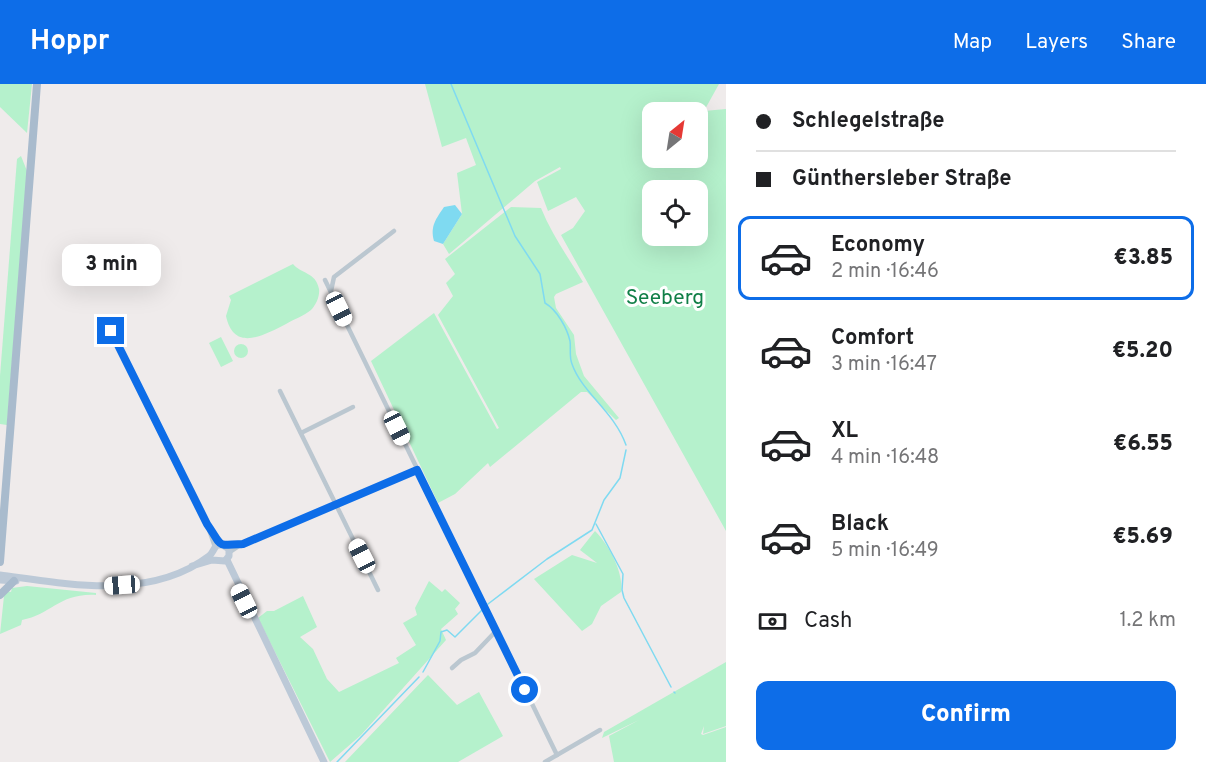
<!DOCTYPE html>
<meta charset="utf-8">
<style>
body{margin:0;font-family:Overpass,sans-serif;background:#f2f2f2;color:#202124;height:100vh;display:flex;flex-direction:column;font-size:22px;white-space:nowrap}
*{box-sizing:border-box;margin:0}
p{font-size:20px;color:#757577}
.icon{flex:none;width:33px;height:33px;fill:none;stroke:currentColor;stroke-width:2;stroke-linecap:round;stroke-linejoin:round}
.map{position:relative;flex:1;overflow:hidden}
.details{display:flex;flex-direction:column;background:#fff;width:480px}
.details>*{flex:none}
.banner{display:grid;align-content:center;height:132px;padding:0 30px;background:#fff}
.needle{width:39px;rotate:30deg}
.fabs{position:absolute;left:642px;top:18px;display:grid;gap:12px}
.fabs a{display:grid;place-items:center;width:66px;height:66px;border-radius:12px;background:#fff;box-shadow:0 6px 24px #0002;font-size:30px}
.end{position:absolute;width:27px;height:27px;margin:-14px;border:8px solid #0d6de8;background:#fff;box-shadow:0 0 0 3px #fff}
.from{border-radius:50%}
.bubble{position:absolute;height:42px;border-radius:12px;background:#fff;box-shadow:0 6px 24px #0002;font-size:20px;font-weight:800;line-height:42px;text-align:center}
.car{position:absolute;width:18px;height:36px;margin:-18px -9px;border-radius:8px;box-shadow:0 0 4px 2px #0007;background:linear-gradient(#fff 24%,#345 0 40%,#fff 0 76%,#345 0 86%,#fff 0)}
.banner b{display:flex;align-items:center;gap:21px;height:57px;font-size:22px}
.banner b+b{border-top:2px solid #e0e0e0}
.banner i{width:15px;height:15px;background:#202124}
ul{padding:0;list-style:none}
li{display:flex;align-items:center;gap:18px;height:84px;margin:0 12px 9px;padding:0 18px;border:3px solid transparent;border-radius:12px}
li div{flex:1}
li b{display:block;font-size:22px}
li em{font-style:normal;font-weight:800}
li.selected{border-color:#0d6de8}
li>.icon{width:54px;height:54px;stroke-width:1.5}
.pay{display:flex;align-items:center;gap:15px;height:66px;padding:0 30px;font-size:22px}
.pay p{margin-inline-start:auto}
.action{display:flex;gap:12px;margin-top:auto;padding:12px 30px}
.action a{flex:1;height:69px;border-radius:12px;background:#0d6de8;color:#fff;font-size:24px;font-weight:800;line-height:69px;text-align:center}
header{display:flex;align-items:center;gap:36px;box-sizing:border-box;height:84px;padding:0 30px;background:#0d6de8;color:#fff}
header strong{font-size:28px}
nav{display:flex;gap:33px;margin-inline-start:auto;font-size:21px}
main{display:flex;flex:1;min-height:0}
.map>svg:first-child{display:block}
.green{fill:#b5f1cc;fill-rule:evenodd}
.water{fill:#7fdaf1}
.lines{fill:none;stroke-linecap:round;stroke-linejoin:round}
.stream{stroke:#7fdaf1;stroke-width:1.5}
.street{stroke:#bbc7d0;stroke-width:4.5}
.secondary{stroke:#bcc9d7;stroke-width:7}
.primary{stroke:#a9bbcd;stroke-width:8}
.route{stroke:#0d6de8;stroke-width:8}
.labels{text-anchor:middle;stroke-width:6;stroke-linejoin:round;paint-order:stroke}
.park-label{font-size:21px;fill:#107f47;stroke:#fff}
</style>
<header>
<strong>Hoppr</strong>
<nav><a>Map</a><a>Layers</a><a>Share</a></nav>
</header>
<main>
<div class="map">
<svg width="726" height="678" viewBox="0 0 726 678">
<rect width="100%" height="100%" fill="#efebeb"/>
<g class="green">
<path d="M0,0H32L27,49L0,23Z"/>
<path d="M425,0H719L704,27L726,25V447L561,151L573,144L585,127L576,113L548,127L537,98L561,85L560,83L535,97L449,170L443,160L462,130L457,89L476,81L466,54L442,63ZM652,28H698V74H652ZM652,106H698V152H652Z"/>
<path d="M21,72L27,87L7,341L0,340V292L17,75Z"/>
<path d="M511,123L541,124C552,151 568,173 583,198L556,210L554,213L556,224L574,251L576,270L584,292L619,334L616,336L587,308H581L490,383L488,379L455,410L438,419L371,277L434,229L497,345L499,344L438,231L453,212L446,199L455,190L445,175Z"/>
<path d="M293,180C301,190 316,188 319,205C320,212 316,221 311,226C304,232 294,235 286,240C264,251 234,269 226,232L231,216L229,212Z"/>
<path d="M221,253L233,277L221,283L209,259Z"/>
<circle cx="241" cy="267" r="7"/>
<path d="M595,447C609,461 624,489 621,508L601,522L592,540L582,547L534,495L572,471L597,479L580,466Z"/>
<path d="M429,497L442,508L445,505L460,519L455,525L458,530L441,545L446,556L361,651L330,678L258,534L267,527H274L303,512L317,543L300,553L313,565L327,595L339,608L399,579L396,574L416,561L403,539L417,531L415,524Z"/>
<path d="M27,502L96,509V511C59,509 51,531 22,536L21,541L0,550L4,512L7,507L11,508L12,504Z"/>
<path d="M726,578V642L703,650L704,642L701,650L703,651L726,643V678H614L609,652L639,636L602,654L604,648Z"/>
<path d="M428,591L457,621L479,608L503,652L458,678H345Z"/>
</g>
<path class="water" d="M455,121L462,130L443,160L434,157C430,142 436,135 444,123Z"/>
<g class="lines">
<g class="stream">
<path d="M451,0L515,152L540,190L545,219C557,226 567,244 570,257C571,264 569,273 572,280C582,309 614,327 626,361"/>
<path d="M596,440L623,490L622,506L624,514L671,603"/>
<path d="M488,520L547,475L592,446L604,416L620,394L626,366"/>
<path d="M423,588L440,557L441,548L447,546L455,553L483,525"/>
<path d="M674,608L675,609"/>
<path d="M337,678L419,593"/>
</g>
<g class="street">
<path d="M325,196L557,671"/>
<path d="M331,207L334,193L394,147"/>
<path d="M106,236L207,440L215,463"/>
<path d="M280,307L378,506"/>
<path d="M301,349L353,323"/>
<path d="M210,445L220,461"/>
<path d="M228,463L242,460L417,386"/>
<path d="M230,468L242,460"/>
<path d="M452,584L461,576L475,569L496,547"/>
<path d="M545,678L600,646"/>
</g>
<g class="secondary">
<path d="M227,476L324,678"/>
<path d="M0,491C67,500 150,517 209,472C213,469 213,465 217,461H223L229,465V472L225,477L212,476L192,482"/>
<path d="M0,496L16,497"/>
</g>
<g class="primary">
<path d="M0,478L37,0"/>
<path d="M0,511L14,497"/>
</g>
</g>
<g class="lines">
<path class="route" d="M111,247L207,440C223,463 215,462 243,460L417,386L525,606"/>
</g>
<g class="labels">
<g class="park-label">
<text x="665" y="220">Seeberg</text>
</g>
</g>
</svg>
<div class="fabs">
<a><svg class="needle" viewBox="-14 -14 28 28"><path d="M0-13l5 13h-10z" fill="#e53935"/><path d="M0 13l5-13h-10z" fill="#757577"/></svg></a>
<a><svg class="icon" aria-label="locate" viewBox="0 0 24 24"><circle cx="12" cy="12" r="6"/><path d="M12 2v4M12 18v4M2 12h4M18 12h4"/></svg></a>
</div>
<i class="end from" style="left:525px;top:606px"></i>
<i class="end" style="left:111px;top:247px"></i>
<div class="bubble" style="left:62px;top:160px;width:99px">3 min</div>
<i class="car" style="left:339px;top:225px;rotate:154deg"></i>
<i class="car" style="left:397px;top:344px;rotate:154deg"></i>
<i class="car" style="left:362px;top:472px;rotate:333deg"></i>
<i class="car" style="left:122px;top:501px;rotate:266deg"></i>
<i class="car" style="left:244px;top:517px;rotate:334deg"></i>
</div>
<section class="details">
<div class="banner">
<b><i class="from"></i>Schlegelstraße</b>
<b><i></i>Günthersleber Straße</b>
</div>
<ul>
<li class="selected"><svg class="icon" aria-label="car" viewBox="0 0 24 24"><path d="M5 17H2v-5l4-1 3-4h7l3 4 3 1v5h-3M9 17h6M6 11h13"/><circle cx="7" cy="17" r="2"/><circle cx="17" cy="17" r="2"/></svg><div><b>Economy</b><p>2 min · 16:46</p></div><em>€3.85</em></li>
<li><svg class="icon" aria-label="car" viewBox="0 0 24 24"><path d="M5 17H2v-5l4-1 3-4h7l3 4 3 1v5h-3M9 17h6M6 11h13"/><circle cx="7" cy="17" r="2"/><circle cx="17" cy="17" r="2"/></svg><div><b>Comfort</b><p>3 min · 16:47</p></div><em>€5.20</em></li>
<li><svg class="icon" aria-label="car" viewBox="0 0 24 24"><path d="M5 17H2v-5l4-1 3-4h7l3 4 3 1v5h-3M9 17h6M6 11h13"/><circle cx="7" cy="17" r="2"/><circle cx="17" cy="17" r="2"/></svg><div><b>XL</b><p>4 min · 16:48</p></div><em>€6.55</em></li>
<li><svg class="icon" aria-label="car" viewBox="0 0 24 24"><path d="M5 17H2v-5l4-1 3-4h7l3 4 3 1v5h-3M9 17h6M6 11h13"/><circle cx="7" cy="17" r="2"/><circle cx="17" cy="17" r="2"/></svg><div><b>Black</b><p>5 min · 16:49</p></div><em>€5.69</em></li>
</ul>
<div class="pay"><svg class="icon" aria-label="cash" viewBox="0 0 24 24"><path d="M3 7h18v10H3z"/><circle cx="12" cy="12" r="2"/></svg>Cash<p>1.2 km</p></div>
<div class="action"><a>Confirm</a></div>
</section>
</main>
